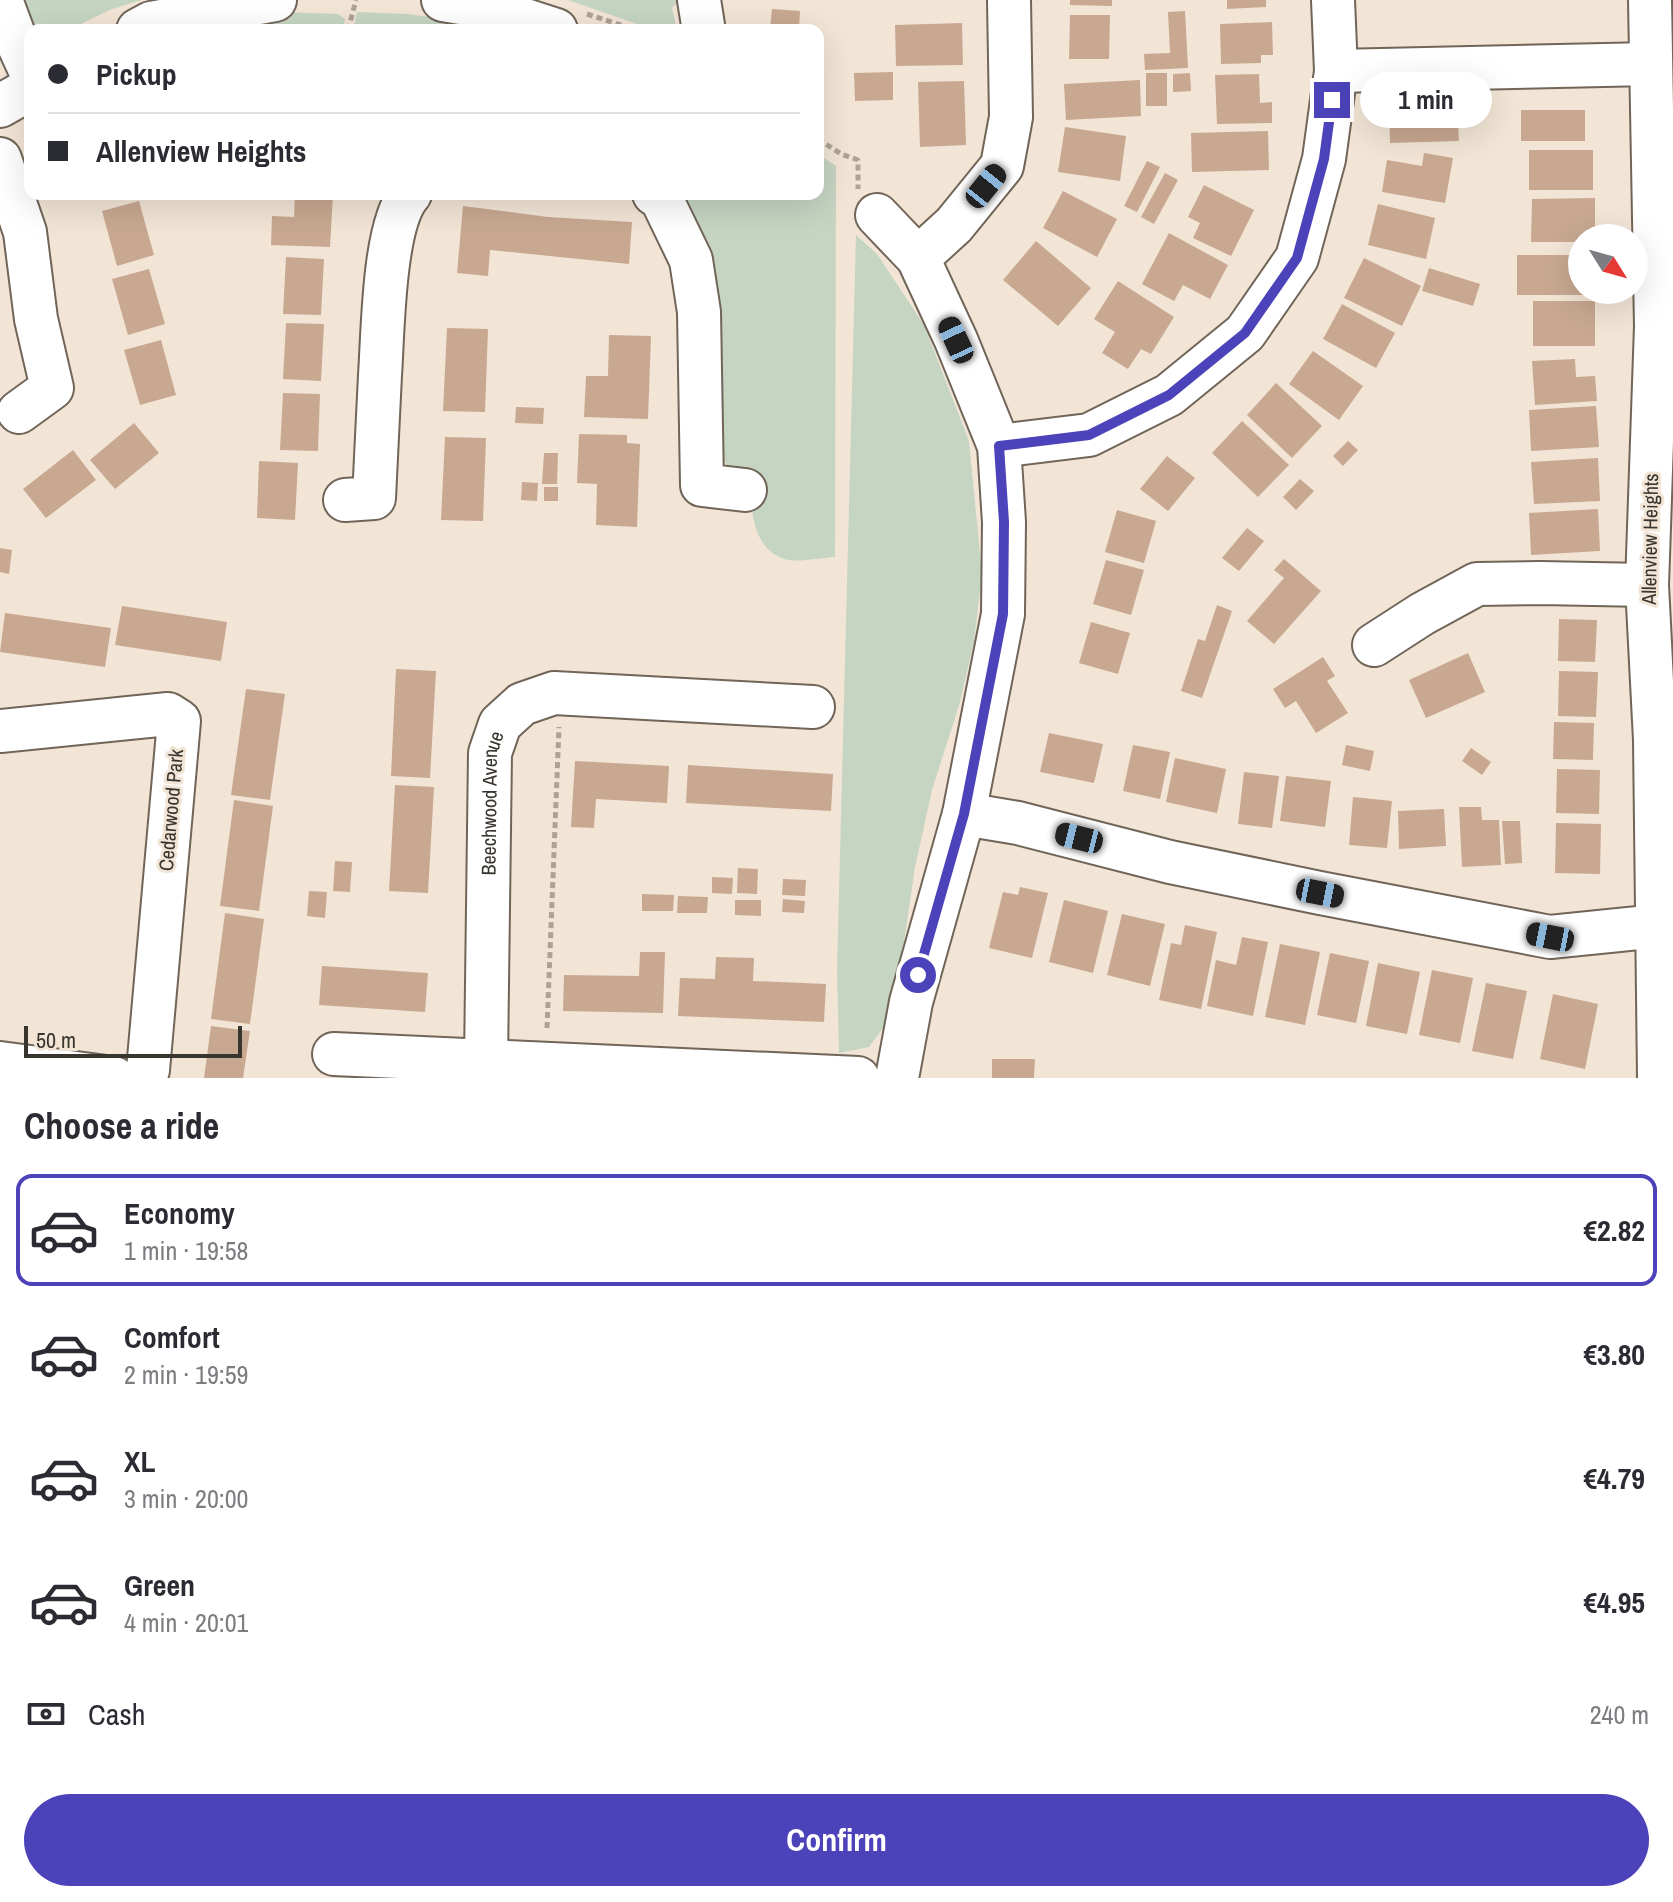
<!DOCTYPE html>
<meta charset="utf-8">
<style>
body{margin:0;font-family:"Archivo Narrow",sans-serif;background:#f2f2f3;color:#2b2b33;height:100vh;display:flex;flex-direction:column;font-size:30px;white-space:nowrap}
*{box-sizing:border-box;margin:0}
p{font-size:26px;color:#7c7c81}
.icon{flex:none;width:44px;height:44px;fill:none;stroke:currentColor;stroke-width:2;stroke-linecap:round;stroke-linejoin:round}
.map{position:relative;height:1078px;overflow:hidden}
.details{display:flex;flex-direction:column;background:#fff;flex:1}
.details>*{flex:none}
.top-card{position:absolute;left:24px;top:24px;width:800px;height:176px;border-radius:16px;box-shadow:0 8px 32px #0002;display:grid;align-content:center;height:176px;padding:0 24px;background:#fff}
.needle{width:52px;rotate:127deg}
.fabs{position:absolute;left:1568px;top:224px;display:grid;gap:16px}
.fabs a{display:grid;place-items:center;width:80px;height:80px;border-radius:50%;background:#fff;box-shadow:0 8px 32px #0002;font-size:40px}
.scale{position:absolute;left:24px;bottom:20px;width:218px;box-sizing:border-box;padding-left:8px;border:4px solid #38342e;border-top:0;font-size:22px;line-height:28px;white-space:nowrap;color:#38342e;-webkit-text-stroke:6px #f2e5d6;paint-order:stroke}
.end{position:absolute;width:36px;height:36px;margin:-18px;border:10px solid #4c42b9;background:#fff;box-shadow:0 0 0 4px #fff}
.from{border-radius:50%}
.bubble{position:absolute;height:56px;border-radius:28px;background:#fff;box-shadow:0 8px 32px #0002;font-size:26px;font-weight:800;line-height:56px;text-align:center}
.car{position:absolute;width:24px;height:48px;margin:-24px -12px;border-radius:10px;box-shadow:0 0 6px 2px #0007;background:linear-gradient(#222 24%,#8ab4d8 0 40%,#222 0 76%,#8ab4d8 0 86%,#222 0)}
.top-card b{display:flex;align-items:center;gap:28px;height:76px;font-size:30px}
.top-card b+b{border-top:2px solid #e1e1e2}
.top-card i{width:20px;height:20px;background:#2b2b33}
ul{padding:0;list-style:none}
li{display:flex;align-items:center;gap:24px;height:112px;margin:0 16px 12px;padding:0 8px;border:4px solid transparent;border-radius:16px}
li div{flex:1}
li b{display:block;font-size:30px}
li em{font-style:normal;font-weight:800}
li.current{border-color:#4c42b9}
li>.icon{width:72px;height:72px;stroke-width:1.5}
h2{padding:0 24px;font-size:36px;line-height:96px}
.pay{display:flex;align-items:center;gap:20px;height:88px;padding:0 24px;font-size:30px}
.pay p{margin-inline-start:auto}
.button{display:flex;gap:16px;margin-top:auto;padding:16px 24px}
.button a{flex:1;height:92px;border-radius:48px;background:#4c42b9;color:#fff;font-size:32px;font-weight:800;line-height:92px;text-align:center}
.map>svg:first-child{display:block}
.green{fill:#c5d5c2}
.building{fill:#c8a891}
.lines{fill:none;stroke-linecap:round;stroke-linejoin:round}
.minor-casing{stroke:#706558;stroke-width:46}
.path{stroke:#aca296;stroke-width:5;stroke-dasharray:6 4;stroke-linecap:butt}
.minor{stroke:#fff;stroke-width:42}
.route{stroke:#4c42b9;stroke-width:10}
.labels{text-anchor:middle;stroke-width:6;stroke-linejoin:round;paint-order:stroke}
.street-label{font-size:20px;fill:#38342e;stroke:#f2e5d6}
</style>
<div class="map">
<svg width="1673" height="1078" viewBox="0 0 1673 1078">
<rect width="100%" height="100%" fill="#f2e5d6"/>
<g class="green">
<path d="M17,0H142L112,9L68,30H30Z"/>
<path d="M568,0H679L672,8L677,30H654Z"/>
<path d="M282,12L338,14L345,19L343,30H195Z"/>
<path d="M357,12L407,14L459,21L482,30H353Z"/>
<path d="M818,154L836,166L835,557C822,558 795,563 784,559C749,547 751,502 750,472L730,469L723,459L718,444L707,247L693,215L674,194H818Z"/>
<path d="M856,235L877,254L924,325L969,441L982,574L974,641L960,702L932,790L915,867L904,942L886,1024L869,1047L839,1053L837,970Z"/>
</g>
<g class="building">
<path d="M1070,0H1112V6L1070,5Z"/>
<path d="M1227,0H1266V7L1227,9Z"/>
<path d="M772,9L800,11L799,30H770Z"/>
<path d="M1185,11L1188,68L1145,70L1144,54L1170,53L1168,12Z"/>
<path d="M1070,15H1110L1109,59H1069Z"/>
<path d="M1272,22L1273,55H1261V63L1221,64L1220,24Z"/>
<path d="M962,23L963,65L896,66L895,25Z"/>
<path d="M893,72V100L855,101L854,73Z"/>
<rect x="1146" y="73" width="21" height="33"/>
<path d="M1190,73L1191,91L1173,92V74Z"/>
<path d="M1259,74L1260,103L1272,102V123L1217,124L1215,75Z"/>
<path d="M1140,80L1141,116L1066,120L1064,84Z"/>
<path d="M964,81L966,145L920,147L918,82Z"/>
<path d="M1457,102L1459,141L1390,143L1389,104Z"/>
<rect x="1521" y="110" width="64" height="31"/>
<path d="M1065,127L1126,136L1120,181L1058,172Z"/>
<path d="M1268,131L1269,170L1192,172L1191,133Z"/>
<rect x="1529" y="150" width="64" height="40"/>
<path d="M1424,153L1453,158L1445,203L1382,192L1387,160L1422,166Z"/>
<path d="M1147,161L1160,167L1137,212L1124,206Z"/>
<path d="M1165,173L1178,180L1154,224L1141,217Z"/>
<path d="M1204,185L1254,210L1231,256L1193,238L1200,223L1188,217Z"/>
<path d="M1063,191L1117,219L1097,257L1043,228Z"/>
<path d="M295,194H333L330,247L271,245L272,216L294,217Z"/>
<path d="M1595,198V238H1582V242H1531L1532,199Z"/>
<path d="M139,201L154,255L117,266L102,211Z"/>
<path d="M1378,204L1435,218L1426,259L1368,245Z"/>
<path d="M463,206L548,217L632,222L629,264L490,250L488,276L457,273Z"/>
<path d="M1169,233L1228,265L1210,299L1183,285L1174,301L1142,284Z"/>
<path d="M1036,241L1091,288L1058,326L1003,280Z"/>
<path d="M1517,255H1582V290H1594V295H1517Z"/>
<path d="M286,257L324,259L321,315L283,314Z"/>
<path d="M1364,258L1421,286L1402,326L1344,298Z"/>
<path d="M1429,268L1480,284L1473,306L1422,291Z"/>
<path d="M149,269L165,324L128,335L112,279Z"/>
<path d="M1118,281L1174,317L1151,354L1141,349L1128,369L1102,353L1115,332L1094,319Z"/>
<rect x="1533" y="301" width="62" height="45"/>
<path d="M1342,304L1395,333L1376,368L1323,339Z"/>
<path d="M286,323L324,324L321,381L283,379Z"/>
<path d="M447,328L488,329L485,412L443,411Z"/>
<path d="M609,335L651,336L648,419L584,417L586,376H608Z"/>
<path d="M161,340L176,395L140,405L124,350Z"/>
<path d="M1313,351L1363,386L1339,420L1289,384Z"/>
<path d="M1575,359L1576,377L1595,376L1597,401L1535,405L1532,361Z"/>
<path d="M1276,383L1322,426L1292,458L1247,415Z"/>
<path d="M283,393L320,394L318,451L280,450Z"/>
<path d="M1596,406L1599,447L1531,451L1529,410Z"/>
<path d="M516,407L544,408L543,424L515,423Z"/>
<path d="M1242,421L1289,465L1258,497L1212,453Z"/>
<path d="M134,423L159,453L115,489L90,460Z"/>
<path d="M579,434L627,435V443L640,444L637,527L596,525L597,484L577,483Z"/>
<path d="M445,437L486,438L483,521L441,520Z"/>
<path d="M1348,441L1358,450L1343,466L1333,456Z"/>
<path d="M73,450L96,480L46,518L23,489Z"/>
<path d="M544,453H558L557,484H542Z"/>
<path d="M1167,456L1195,478L1168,511L1140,489Z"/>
<path d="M1598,458L1600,501L1534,504L1531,462Z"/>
<path d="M259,461L298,463L295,520L257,518Z"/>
<path d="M1300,479L1314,491L1296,510L1283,497Z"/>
<path d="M522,482L538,483L537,501L521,500Z"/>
<rect x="544" y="487" width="14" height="14"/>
<path d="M1598,509L1600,551L1531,555L1529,513Z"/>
<path d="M1117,510L1156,521L1144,563L1105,552Z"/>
<path d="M1247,528L1264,541L1239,571L1222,558Z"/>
<path d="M0,548L12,550L9,574L0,572Z"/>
<path d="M1284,559L1321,591L1274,644L1247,621L1284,578L1274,570Z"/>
<path d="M1106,560L1144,570L1131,615L1093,604Z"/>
<path d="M1217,605L1232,611L1202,698L1181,691L1198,639L1205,641Z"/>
<path d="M122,606L227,622L221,661L115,645Z"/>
<path d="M5,613L111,628L105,667L0,652Z"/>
<path d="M1559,619L1597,620L1595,662L1558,661Z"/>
<path d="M1091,622L1130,633L1118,674L1079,663Z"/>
<path d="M1468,653L1485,692L1426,718L1409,680Z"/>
<path d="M1323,657L1335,676L1327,681L1348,713L1316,733L1296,701L1285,708L1273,689Z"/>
<path d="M396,669L436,671L430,778L391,776Z"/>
<path d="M1559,671L1598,672L1596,717L1558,716Z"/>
<path d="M246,689L285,694L270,800L231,795Z"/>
<path d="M1554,722L1594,723L1593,760L1553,759Z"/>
<path d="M1049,733L1103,744L1094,783L1040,772Z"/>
<path d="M1133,745L1170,752L1160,799L1123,791Z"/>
<path d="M1346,745L1374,751L1370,771L1342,765Z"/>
<path d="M1471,748L1491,762L1482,775L1462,761Z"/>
<path d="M1175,758L1226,769L1217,813L1166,802Z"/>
<path d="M575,761L669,766L667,803L596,799L594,828L571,827Z"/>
<path d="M688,765L833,774L831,811L686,803Z"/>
<path d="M1557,769L1600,770L1599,814L1556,813Z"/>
<path d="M1244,772L1279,776L1272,828L1238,824Z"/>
<path d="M1286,776L1331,781L1325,827L1280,821Z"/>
<path d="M395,785L434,787L428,893L389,891Z"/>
<path d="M1353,797L1392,801L1387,848L1349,845Z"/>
<path d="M234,800L273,806L259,911L220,906Z"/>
<path d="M1459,807H1481L1482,820H1499L1501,865L1462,867Z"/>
<path d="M1444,809L1446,846L1399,849L1398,811Z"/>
<path d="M1502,821H1520L1522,863L1505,864Z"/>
<path d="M1556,823L1601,824L1600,874L1555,873Z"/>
<path d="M335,861L352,862L350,892L333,891Z"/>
<path d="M738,868L758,869L757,894L737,893Z"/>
<path d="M712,877L733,878L732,894L712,893Z"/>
<path d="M783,879L806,880L805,896L782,895Z"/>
<path d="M1020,887L1048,893L1032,958L989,948L1003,892L1018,895Z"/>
<path d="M309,891L327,892L325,918L307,916Z"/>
<path d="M642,894L674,895L673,911H642Z"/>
<path d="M678,896L708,897L707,913H677Z"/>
<path d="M783,899L805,901L804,913L782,912Z"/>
<path d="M735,900H761V916L735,915Z"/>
<path d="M1064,900L1108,911L1093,973L1049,962Z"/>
<path d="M225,913L264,919L250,1024L211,1019Z"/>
<path d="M1122,914L1165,924L1150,986L1107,975Z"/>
<path d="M1185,925L1217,932L1201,1009L1159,1000L1171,943L1181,945Z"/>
<path d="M1242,937L1268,942L1253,1016L1207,1006L1216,960L1236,965Z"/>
<path d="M1280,944L1320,952L1305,1025L1265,1017Z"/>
<path d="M640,952H665L663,1013L563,1011L564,975L639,976Z"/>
<path d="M1330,953L1369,961L1356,1023L1317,1015Z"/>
<path d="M716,957L754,958L753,981L826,984L824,1022L678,1016L680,978L715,979Z"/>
<path d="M1378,963L1420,972L1407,1034L1366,1026Z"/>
<path d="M322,966L428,973L425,1012L319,1005Z"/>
<path d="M1432,970L1473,978L1460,1043L1419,1035Z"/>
<path d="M1486,983L1527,991L1513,1059L1472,1051Z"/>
<path d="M1553,994L1598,1004L1585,1069L1540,1059Z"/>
<path d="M211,1026L250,1031L243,1078H204Z"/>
<path d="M992,1059H1035L1034,1078H992Z"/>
</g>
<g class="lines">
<g class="minor-casing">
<g id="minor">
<path d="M1,0L14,35L30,70"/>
<path d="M443,0L485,7L556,30"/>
<path d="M699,0L703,25L702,30"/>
<path d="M1650,0L1656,326L1647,585L1655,740L1659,1078"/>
<path d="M138,30L151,23L275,0"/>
<path d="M1336,71L1650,64"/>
<path d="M0,106L30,89"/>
<path d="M0,159L25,232L36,319L52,388L19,412"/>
<path d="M654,194L661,198L691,260L699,312L702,485L745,490"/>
<path d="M877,215L918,258L956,340L999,446L1004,522L1003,614L964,814L911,1002L897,1078"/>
<path d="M918,258L954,225L1002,166L1011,117L1009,0"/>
<path d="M999,446L1089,435L1169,395L1245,333L1297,258L1324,159L1336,71L1333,0"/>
<path d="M345,500L374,498C376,457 378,416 380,375C383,333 383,225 410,194"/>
<path d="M1374,645L1422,614L1477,584L1540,583L1647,585"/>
<path d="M0,731L168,714L179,721L148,1070L142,1078"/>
<path d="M964,814L1018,823L1170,862L1320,893L1550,937L1658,926"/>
<path d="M334,1054L858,1078"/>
<path id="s1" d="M486,1061L490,753L500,724L522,704L554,693L813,707"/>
<path d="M0,1063L114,1078"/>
</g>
</g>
<g class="path">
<path d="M587,14L636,30"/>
<path d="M348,30L356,0"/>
<path d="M818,139L841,154L858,160V189"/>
<path d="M547,1028L559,727"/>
</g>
<use href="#minor" class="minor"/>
</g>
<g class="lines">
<path class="route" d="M918,975L964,814L1003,614L1004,522L999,446L1089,435L1169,395L1245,333L1297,258L1324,159L1332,100"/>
</g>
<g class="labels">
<g class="street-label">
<text transform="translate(1650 539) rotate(-89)" y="7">Allenview Heights</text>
<text dy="7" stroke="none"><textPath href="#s1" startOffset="258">Beechwood Avenue</textPath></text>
<text transform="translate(171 810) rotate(-85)" y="7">Cedarwood Park</text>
</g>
</g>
</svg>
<div class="fabs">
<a><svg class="needle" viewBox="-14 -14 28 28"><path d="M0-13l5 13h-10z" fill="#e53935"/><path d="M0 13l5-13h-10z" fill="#7c7c81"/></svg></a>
</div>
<div class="scale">50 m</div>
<i class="end from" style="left:918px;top:975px"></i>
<i class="end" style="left:1332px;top:100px"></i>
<div class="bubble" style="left:1360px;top:72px;width:132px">1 min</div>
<i class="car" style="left:986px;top:186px;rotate:39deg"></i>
<i class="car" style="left:956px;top:340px;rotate:335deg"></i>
<i class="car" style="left:1079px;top:838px;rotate:284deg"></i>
<i class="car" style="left:1320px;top:893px;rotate:101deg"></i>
<i class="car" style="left:1550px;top:937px;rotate:281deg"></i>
<div class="top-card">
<b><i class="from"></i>Pickup</b>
<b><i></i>Allenview Heights</b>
</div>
</div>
<section class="details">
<h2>Choose a ride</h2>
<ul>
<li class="current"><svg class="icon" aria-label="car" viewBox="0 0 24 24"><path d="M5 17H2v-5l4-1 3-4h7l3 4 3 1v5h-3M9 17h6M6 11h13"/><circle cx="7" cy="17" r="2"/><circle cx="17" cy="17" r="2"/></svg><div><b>Economy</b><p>1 min · 19:58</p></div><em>€2.82</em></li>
<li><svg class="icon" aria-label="car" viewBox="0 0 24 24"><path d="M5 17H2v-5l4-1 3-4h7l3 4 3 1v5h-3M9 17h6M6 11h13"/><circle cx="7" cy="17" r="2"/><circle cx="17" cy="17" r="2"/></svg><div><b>Comfort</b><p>2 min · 19:59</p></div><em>€3.80</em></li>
<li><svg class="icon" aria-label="car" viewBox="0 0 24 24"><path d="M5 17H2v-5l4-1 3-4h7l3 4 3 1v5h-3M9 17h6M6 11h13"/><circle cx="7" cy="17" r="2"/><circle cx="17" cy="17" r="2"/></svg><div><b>XL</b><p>3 min · 20:00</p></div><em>€4.79</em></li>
<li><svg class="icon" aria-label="car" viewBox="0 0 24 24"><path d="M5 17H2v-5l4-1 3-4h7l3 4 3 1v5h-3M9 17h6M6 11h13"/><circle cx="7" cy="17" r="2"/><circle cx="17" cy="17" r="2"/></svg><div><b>Green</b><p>4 min · 20:01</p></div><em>€4.95</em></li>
</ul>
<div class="pay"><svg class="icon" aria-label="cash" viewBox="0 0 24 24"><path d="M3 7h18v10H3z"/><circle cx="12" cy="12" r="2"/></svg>Cash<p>240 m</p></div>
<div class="button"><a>Confirm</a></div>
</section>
